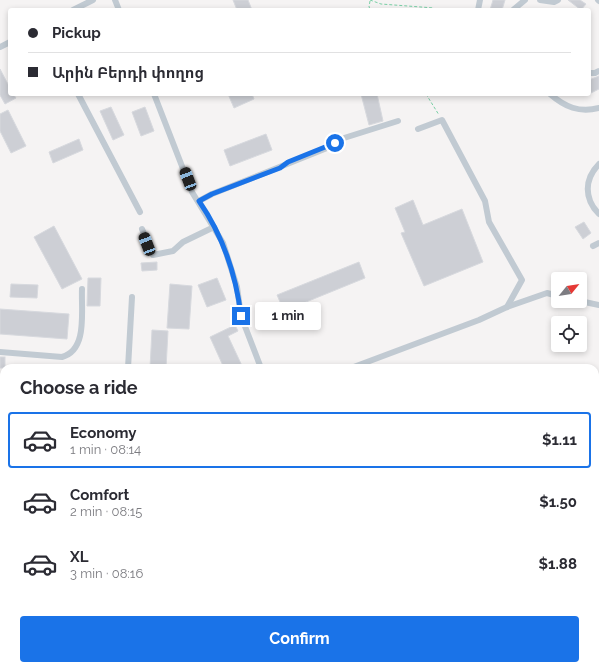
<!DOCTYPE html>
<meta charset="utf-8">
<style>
body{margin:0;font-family:Raleway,"Noto Sans Armenian",sans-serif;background:#f2f2f3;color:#2b2b33;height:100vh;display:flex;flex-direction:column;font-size:15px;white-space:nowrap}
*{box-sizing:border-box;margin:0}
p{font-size:13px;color:#7c7c81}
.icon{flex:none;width:22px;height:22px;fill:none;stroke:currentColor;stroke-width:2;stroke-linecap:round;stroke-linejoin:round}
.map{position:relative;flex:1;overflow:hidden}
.sheet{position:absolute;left:0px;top:364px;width:599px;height:306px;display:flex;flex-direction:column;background:#fff;border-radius:12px 12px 0 0;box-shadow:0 2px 6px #0003}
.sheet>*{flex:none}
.guide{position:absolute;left:8px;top:8px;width:583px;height:88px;border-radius:4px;box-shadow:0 2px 6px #0003;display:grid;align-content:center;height:88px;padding:0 20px;background:#fff}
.needle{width:26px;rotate:60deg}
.buttons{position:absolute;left:551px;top:272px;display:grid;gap:8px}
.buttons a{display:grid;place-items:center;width:36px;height:36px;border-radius:4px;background:#fff;box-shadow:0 2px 6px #0003;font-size:20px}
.end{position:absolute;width:18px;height:18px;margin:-9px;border:5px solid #1a73e8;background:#fff;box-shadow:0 0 0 2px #fff}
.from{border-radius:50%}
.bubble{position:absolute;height:28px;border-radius:4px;background:#fff;box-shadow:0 2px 6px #0003;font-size:13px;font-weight:700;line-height:28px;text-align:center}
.car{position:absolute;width:12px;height:24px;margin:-12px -6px;border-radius:5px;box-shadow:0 0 3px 1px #0007;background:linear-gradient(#222 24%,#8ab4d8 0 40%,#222 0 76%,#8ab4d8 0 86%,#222 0)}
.guide b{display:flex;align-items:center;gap:14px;height:38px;font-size:15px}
.guide b+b{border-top:1px solid #e1e1e2}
.guide i{width:10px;height:10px;background:#2b2b33}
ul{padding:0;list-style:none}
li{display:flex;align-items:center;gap:12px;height:56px;margin:0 8px 6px;padding:0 12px;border:2px solid transparent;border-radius:4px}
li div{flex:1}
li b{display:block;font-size:15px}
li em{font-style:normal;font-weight:700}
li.selected{border-color:#1a73e8}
li>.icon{width:36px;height:36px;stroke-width:1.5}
h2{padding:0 20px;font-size:18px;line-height:48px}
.cta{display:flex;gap:8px;margin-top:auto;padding:8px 20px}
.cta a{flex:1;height:46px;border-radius:4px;background:#1a73e8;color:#fff;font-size:16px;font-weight:700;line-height:46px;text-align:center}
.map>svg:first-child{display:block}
.building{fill:#cdcfd5;stroke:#d7d9de}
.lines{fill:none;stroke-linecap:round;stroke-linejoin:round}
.path{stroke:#7ad0a6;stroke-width:1;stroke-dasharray:3 2;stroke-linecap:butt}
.minor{stroke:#c1cad2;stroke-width:6}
.route{stroke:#1a73e8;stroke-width:5}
</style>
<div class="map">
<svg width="599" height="670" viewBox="0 0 599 670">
<rect width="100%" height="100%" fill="#f5f3f3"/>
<g class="building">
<path d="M233,0H248L252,10H237Z"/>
<path d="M493,0H505L502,10H490Z"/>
<path d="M568,0H580L586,4L581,10Z"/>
<path d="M0,69L10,88V94H13L16,98L5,104L0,95Z"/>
<path d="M599,76V89L589,94V80Z"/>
<path d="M228,94H252L254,99L234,108Z"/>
<path d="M361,94H377L383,121L369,125Z"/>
<path d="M111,107L124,135L113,140L100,111Z"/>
<path d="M145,107L154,131L141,136L132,112Z"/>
<path d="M8,110L26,146L11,153L0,131V114Z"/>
<path d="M266,134L272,150L230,166L224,150Z"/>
<path d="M79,139L83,150L53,163L49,152Z"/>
<path d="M413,200L423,225L462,209L483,262L424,286L401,233L405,232L395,208Z"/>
<path d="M584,222L591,233L583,239L575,227Z"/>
<path d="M54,226L82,279L62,289L34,237Z"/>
<path d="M157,262V270L142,271L141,263Z"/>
<path d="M359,262L365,278L284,311L277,295Z"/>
<path d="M88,278H101L100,306H87Z"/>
<path d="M217,278L226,300L207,307L198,285Z"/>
<path d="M11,284L38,285L37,298L10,297Z"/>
<path d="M170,284L192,286L189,329L167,328Z"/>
<path d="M0,309L69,314L67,339L0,334Z"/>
<path d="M235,325L238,331L228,336L243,368H224L210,337Z"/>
<path d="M152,330L168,331L166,368H150Z"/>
<rect x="0" y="357" width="5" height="11"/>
</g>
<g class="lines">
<g class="path">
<path d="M370,0L381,4L434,8"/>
<path d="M370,1L369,7L371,10"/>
<path d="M426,94L439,115"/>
</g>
<g class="minor">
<path d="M115,0L119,10"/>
<path d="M540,0L554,2L558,0"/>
<path d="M598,0L599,1"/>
<path d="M73,10L93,0"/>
<path d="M478,10L480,0"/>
<path d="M513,10L525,0"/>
<path d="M0,47L10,42"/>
<path d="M589,73H595L599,71"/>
<path d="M78,94L140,212"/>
<path d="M154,94L192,192L223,243L237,287L241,316L261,368"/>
<path d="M550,94C565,107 579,113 599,108"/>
<path d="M418,129L442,120L485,201L489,222L522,280L507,307"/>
<path d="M599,164C584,179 584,199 599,214"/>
<path d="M199,201L212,194L327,148L344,138L398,121"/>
<path d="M142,229L153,255L173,251L183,242L214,227"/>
<path d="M593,246L599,243"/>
<path d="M580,301L599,305"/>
<path d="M0,352L62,357C88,350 81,311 82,289"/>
<path d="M128,368L132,297"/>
<path d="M351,368L479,320L507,307L547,293L558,296"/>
<path d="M0,393H4"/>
<path d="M395,666L398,670"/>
<path d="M295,670H352"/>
</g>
</g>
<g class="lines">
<path class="route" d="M241,316C236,274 223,236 199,201L212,194L280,168L288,162L335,143"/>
</g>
</svg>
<div class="buttons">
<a><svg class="needle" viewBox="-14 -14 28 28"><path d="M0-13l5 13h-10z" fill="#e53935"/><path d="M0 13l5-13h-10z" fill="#7c7c81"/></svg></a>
<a><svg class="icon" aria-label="locate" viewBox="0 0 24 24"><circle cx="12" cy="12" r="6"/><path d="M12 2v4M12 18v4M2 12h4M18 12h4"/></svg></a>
</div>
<i class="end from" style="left:335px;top:143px"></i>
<i class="end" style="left:241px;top:316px"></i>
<div class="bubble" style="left:255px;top:302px;width:66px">1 min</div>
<i class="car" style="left:188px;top:179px;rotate:339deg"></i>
<i class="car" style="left:147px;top:244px;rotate:339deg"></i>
<div class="guide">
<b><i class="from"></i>Pickup</b>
<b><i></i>Արին Բերդի փողոց</b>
</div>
<section class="sheet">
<h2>Choose a ride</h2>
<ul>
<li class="selected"><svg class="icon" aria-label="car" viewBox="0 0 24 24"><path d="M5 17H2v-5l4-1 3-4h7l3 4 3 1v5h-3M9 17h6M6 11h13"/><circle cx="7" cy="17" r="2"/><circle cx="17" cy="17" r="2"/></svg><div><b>Economy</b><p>1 min · 08:14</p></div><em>$1.11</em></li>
<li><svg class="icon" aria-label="car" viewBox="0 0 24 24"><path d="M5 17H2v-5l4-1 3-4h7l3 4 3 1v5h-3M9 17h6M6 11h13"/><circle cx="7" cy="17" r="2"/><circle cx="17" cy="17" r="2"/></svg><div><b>Comfort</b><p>2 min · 08:15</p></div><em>$1.50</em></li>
<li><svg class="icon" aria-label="car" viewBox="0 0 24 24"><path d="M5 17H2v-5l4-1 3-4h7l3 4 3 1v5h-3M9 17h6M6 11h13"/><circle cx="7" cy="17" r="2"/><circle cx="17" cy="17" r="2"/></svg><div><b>XL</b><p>3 min · 08:16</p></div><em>$1.88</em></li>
</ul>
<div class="cta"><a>Confirm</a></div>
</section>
</div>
